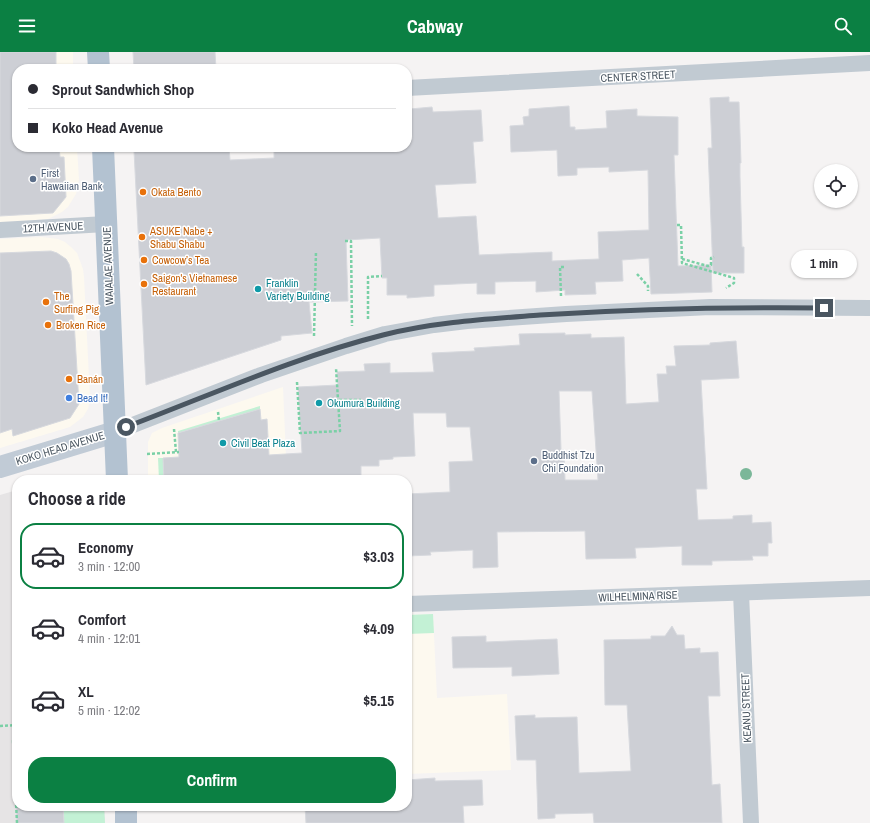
<!DOCTYPE html>
<meta charset="utf-8">
<style>
body{margin:0;font-family:"Archivo Narrow",sans-serif;background:#f7f7f7;color:#2b2b33;height:100vh;display:flex;flex-direction:column;font-size:15px;white-space:nowrap}
*{box-sizing:border-box;margin:0}
p{font-size:13px;color:#7c7c81}
.icon{flex:none;width:22px;height:22px;fill:none;stroke:currentColor;stroke-width:2;stroke-linecap:round;stroke-linejoin:round}
.map{position:relative;flex:1;overflow:hidden}
.panel{position:absolute;left:12px;top:423px;width:400px;height:336px;display:flex;flex-direction:column;background:#fff;border-radius:16px;box-shadow:0 1px 3px #0004}
.panel>*{flex:none}
.guide{position:absolute;left:12px;top:12px;width:400px;height:88px;border-radius:16px;box-shadow:0 1px 3px #0004;display:grid;align-content:center;height:88px;padding:0 16px;background:#fff}
.controls{position:absolute;left:814px;top:112px;display:grid;gap:8px}
.controls a{display:grid;place-items:center;width:44px;height:44px;border-radius:50%;background:#fff;box-shadow:0 1px 3px #0004;font-size:20px}
.end{position:absolute;width:18px;height:18px;margin:-9px;border:5px solid #4a5661;background:#fff;box-shadow:0 0 0 2px #fff}
.from{border-radius:50%}
.bubble{position:absolute;height:28px;border-radius:14px;background:#fff;box-shadow:0 1px 3px #0004;font-size:13px;font-weight:800;line-height:28px;text-align:center}
.guide b{display:flex;align-items:center;gap:14px;height:38px;font-size:15px}
.guide b+b{border-top:1px solid #e1e1e2}
.guide i{width:10px;height:10px;background:#2b2b33}
ul{padding:0;list-style:none}
li{display:flex;align-items:center;gap:12px;height:66px;margin:0 8px 6px;padding:0 8px;border:2px solid transparent;border-radius:16px}
li div{flex:1}
li b{display:block;font-size:15px}
li em{font-style:normal;font-weight:800}
li.active{border-color:#0b8043}
li>.icon{width:36px;height:36px;stroke-width:1.5}
h2{padding:0 16px;font-size:18px;line-height:48px}
.cta{display:flex;gap:8px;margin-top:auto;padding:8px 16px}
.cta a{flex:1;height:46px;border-radius:16px;background:#0b8043;color:#fff;font-size:16px;font-weight:800;line-height:46px;text-align:center}
header{display:flex;justify-content:space-between;align-items:center;height:52px;padding:0 16px;background:#0b8043;color:#fff;font-size:18px;font-weight:800}
.map>svg:first-child{display:block}
.commercial{fill:#fdf9ef}
.education{fill:#e6e4e5}
.green{fill:#c3f1d5}
.building{fill:#cdcfd5;stroke:#d7d9de;fill-rule:evenodd}
.lines{fill:none;stroke-linecap:round;stroke-linejoin:round}
.path{stroke:#7ad0a6;stroke-width:2.5;stroke-dasharray:3 2;stroke-linecap:butt}
.street{stroke:#c1cad2;stroke-width:16}
.secondary{stroke:#c1cbd6;stroke-width:22}
.primary{stroke:#b3c2d1;stroke-width:22}
.tree{fill:#7bb799}
.route{stroke:#4a5661;stroke-width:5}
.service-dot{fill:#5c6f8a;stroke:#fff;stroke-width:1.5}
.food-dot{fill:#e8710a;stroke:#fff;stroke-width:1.5}
.culture-dot{fill:#0f9aa8;stroke:#fff;stroke-width:1.5}
.shop-dot{fill:#3f7fe0;stroke:#fff;stroke-width:1.5}
.labels{text-anchor:middle;stroke-width:3;stroke-linejoin:round;paint-order:stroke}
.street-label{font-size:11px;fill:#4a5661;stroke:#fff}
.service-label{font-size:11px;fill:#4e5e75;stroke:#fff;text-anchor:start}
.food-label{font-size:11px;fill:#c56008;stroke:#fff;text-anchor:start}
.culture-label{font-size:11px;fill:#0d838f;stroke:#fff;text-anchor:start}
.shop-label{font-size:11px;fill:#366cbe;stroke:#fff;text-anchor:start}
</style>
<header><svg class="icon" aria-label="menu" viewBox="0 0 24 24"><path d="M4 6h16M4 12h16M4 18h16"/></svg>Cabway<svg class="icon" aria-label="search" viewBox="0 0 24 24"><circle cx="10" cy="10" r="6"/><path d="M15 15l6 6"/></svg></header>
<div class="map">
<svg width="870" height="771" viewBox="0 0 870 771">
<rect width="100%" height="100%" fill="#f5f3f3"/>
<g class="commercial">
<path d="M0,0H73V17H17V95H77L79,128L76,142L68,155L62,160L48,167L0,171Z"/>
<path d="M42,185L58,187L65,190L71,195L77,201L83,217L84,225L90,346L88,357L83,365L70,375L0,396V187Z"/>
<path d="M283,335L287,428H148V390L152,381L162,376Z"/>
<path d="M433,562L437,646L507,642L511,718L407,722V563Z"/>
<path d="M151,754H284L151,756Z"/>
</g>
<path class="education" d="M17,438V754H104L105,771H0V443Z"/>
<g class="green">
<path d="M260,354V357L178,381V379Z"/>
<path d="M158,406H163L164,428H159Z"/>
<path d="M66,423L76,424L85,428H50Z"/>
<path d="M433,562L434,581L407,582V563Z"/>
<path d="M63,754H104L105,771H64Z"/>
</g>
<g class="building">
<path d="M0,0H56V17H17V95H59L60,105H64L66,145L53,161L0,164Z"/>
<path d="M133,0H215L216,17H134Z"/>
<path d="M729,45V50H739L741,111H740V125L742,195H744V221H713L708,96H712L710,46Z"/>
<path d="M569,54L570,75H575V78L607,76L606,59L637,57V64L678,65V103H674L678,214L711,213L712,240L651,242L649,206L622,208L623,229L595,230L596,242L565,243V238L536,240V229L495,230V242H477V231L434,233V244L407,246V243H387V226H382L380,186L346,188L348,249L309,250L312,281L281,284V288L146,333L134,99H144L143,95H229L230,108L274,106V95H407V87H412L410,57L432,55L433,60L481,58L483,89L473,90L476,131L435,133L438,166L476,164L479,203L552,200V209L599,207L598,180L649,178L648,118L609,120V115L577,116V123L558,124L557,98L511,100L510,74L524,73L523,65L529,64V57Z"/>
<path d="M51,199L57,201L66,207L69,212L71,219L79,352L70,366L13,384L12,377L0,381V201Z"/>
<path d="M565,281V283L591,282V286L624,285L626,352L659,350L657,322H667L666,314H676L674,294L710,293V291L736,289L739,326L701,328L707,437H696L698,468L733,467V464L752,463V471L771,470L772,491H768V504H752L753,508L712,509V513H682V494L635,496L636,506L586,507L585,479L497,480L498,515L473,516V498L430,500L431,503L407,504V442L450,440L449,410L473,409L470,375H447L446,361H413L415,404L393,405V407L379,408V414H361V428H164L163,406L179,405L178,381L260,357L261,368L267,367L269,403L302,401L298,335L338,333L337,320L365,319L364,312L390,311V321L434,320L432,301L475,299L474,296L520,293L519,282ZM559,339H592L598,428H565L564,398H561Z"/>
<path d="M672,574L677,583H684L685,597L700,596V601L718,600L720,644H708L712,733L720,732L722,771H594L593,761L555,762V766L538,767L536,708H517L515,664L535,663V666L577,665L579,721L631,719L627,653H605L604,588L651,587V584H665Z"/>
<path d="M486,584V590L557,587L559,622L512,624V615L453,616L452,585Z"/>
<path d="M435,726V729L482,728L483,753L463,754L464,771H306L305,754H407V728Z"/>
<path d="M16,754H63L64,771H17Z"/>
</g>
<g class="lines">
<g class="path">
<path d="M677,173H681L682,211L734,226V231L726,236"/>
<path d="M345,189H351L352,274"/>
<path d="M682,207L708,214L711,213V206L714,205"/>
<path d="M637,222L648,234V239"/>
<path d="M561,244L560,215H564"/>
<path d="M310,247L323,246"/>
<path d="M368,267V225L382,224"/>
<path d="M314,284L316,199"/>
<path d="M297,330L300,381L340,379L336,316"/>
<path d="M339,348H361"/>
<path d="M218,360L219,369"/>
<path d="M174,377L176,400"/>
<path d="M147,402L179,400"/>
<path d="M0,674L17,673"/>
<path d="M17,771L13,688L17,687"/>
</g>
<g class="street">
<path d="M407,36L870,11"/>
<path d="M0,178L106,172"/>
<path d="M115,380L261,323L346,294L385,282L434,273L467,269L566,262L710,255L870,256"/>
<path d="M741,541L751,771"/>
<path d="M407,552L870,536"/>
</g>
<path class="secondary" d="M0,415L115,380"/>
<g class="primary">
<path d="M98,0L99,17"/>
<path d="M103,95L117,428"/>
<path d="M126,754V771"/>
</g>
</g>
<circle class="tree" cx="746" cy="422" r="6"/>
<g class="lines">
<path class="route" d="M126,375C211,343 295,305 383,283C434,270 488,267 540,263C634,257 729,255 824,256"/>
</g>
<g class="service-dot">
<circle cx="33" cy="127" r="4"/>
<circle cx="534" cy="409" r="4"/>
</g>
<g class="food-dot">
<circle cx="143" cy="140" r="4"/>
<circle cx="142" cy="185" r="4"/>
<circle cx="144" cy="208" r="4"/>
<circle cx="144" cy="232" r="4"/>
<circle cx="46" cy="250" r="4"/>
<circle cx="48" cy="273" r="4"/>
<circle cx="69" cy="327" r="4"/>
</g>
<g class="culture-dot">
<circle cx="258" cy="237" r="4"/>
<circle cx="319" cy="351" r="4"/>
<circle cx="223" cy="391" r="4"/>
</g>
<circle class="shop-dot" cx="69" cy="346" r="4"/>
<g class="labels">
<g class="street-label">
<text transform="translate(638 24) rotate(-3)" y="4">CENTER STREET</text>
<text transform="translate(53 175) rotate(-3)" y="4">12TH AVENUE</text>
<text transform="translate(108 214) rotate(-92)" y="4">WAIALAE AVENUE</text>
<text transform="translate(60 396) rotate(-17)" y="4">KOKO HEAD AVENUE</text>
<text transform="translate(638 544) rotate(-2)" y="4">WILHELMINA RISE</text>
<text transform="translate(746 656) rotate(-92)" y="4">KEANU STREET</text>
</g>
<g class="service-label">
<text x="41" y="125">First<tspan x="41" dy="13">Hawaiian Bank</tspan></text>
<text x="542" y="407">Buddhist Tzu<tspan x="542" dy="13">Chi Foundation</tspan></text>
</g>
<g class="food-label">
<text x="151" y="144">Okata Bento</text>
<text x="150" y="183">ASUKE Nabe +<tspan x="150" dy="13">Shabu Shabu</tspan></text>
<text x="152" y="212">Cowcow’s Tea</text>
<text x="152" y="230">Saigon's Vietnamese<tspan x="152" dy="13">Restaurant</tspan></text>
<text x="54" y="248">The<tspan x="54" dy="13">Surfing Pig</tspan></text>
<text x="56" y="277">Broken Rice</text>
<text x="77" y="331">Banán</text>
</g>
<g class="culture-label">
<text x="266" y="235">Franklin<tspan x="266" dy="13">Variety Building</tspan></text>
<text x="327" y="355">Okumura Building</text>
<text x="231" y="395">Civil Beat Plaza</text>
</g>
<g class="shop-label">
<text x="77" y="350">Bead It!</text>
</g>
</g>
</svg>
<div class="controls">
<a><svg class="icon" aria-label="locate" viewBox="0 0 24 24"><circle cx="12" cy="12" r="6"/><path d="M12 2v4M12 18v4M2 12h4M18 12h4"/></svg></a>
</div>
<i class="end from" style="left:126px;top:375px"></i>
<i class="end" style="left:824px;top:256px"></i>
<div class="bubble" style="left:791px;top:198px;width:66px">1 min</div>
<div class="guide">
<b><i class="from"></i>Sprout Sandwhich Shop</b>
<b><i></i>Koko Head Avenue</b>
</div>
<section class="panel">
<h2>Choose a ride</h2>
<ul>
<li class="active"><svg class="icon" aria-label="car" viewBox="0 0 24 24"><path d="M5 17H2v-5l4-1 3-4h7l3 4 3 1v5h-3M9 17h6M6 11h13"/><circle cx="7" cy="17" r="2"/><circle cx="17" cy="17" r="2"/></svg><div><b>Economy</b><p>3 min · 12:00</p></div><em>$3.03</em></li>
<li><svg class="icon" aria-label="car" viewBox="0 0 24 24"><path d="M5 17H2v-5l4-1 3-4h7l3 4 3 1v5h-3M9 17h6M6 11h13"/><circle cx="7" cy="17" r="2"/><circle cx="17" cy="17" r="2"/></svg><div><b>Comfort</b><p>4 min · 12:01</p></div><em>$4.09</em></li>
<li><svg class="icon" aria-label="car" viewBox="0 0 24 24"><path d="M5 17H2v-5l4-1 3-4h7l3 4 3 1v5h-3M9 17h6M6 11h13"/><circle cx="7" cy="17" r="2"/><circle cx="17" cy="17" r="2"/></svg><div><b>XL</b><p>5 min · 12:02</p></div><em>$5.15</em></li>
</ul>
<div class="cta"><a>Confirm</a></div>
</section>
</div>
